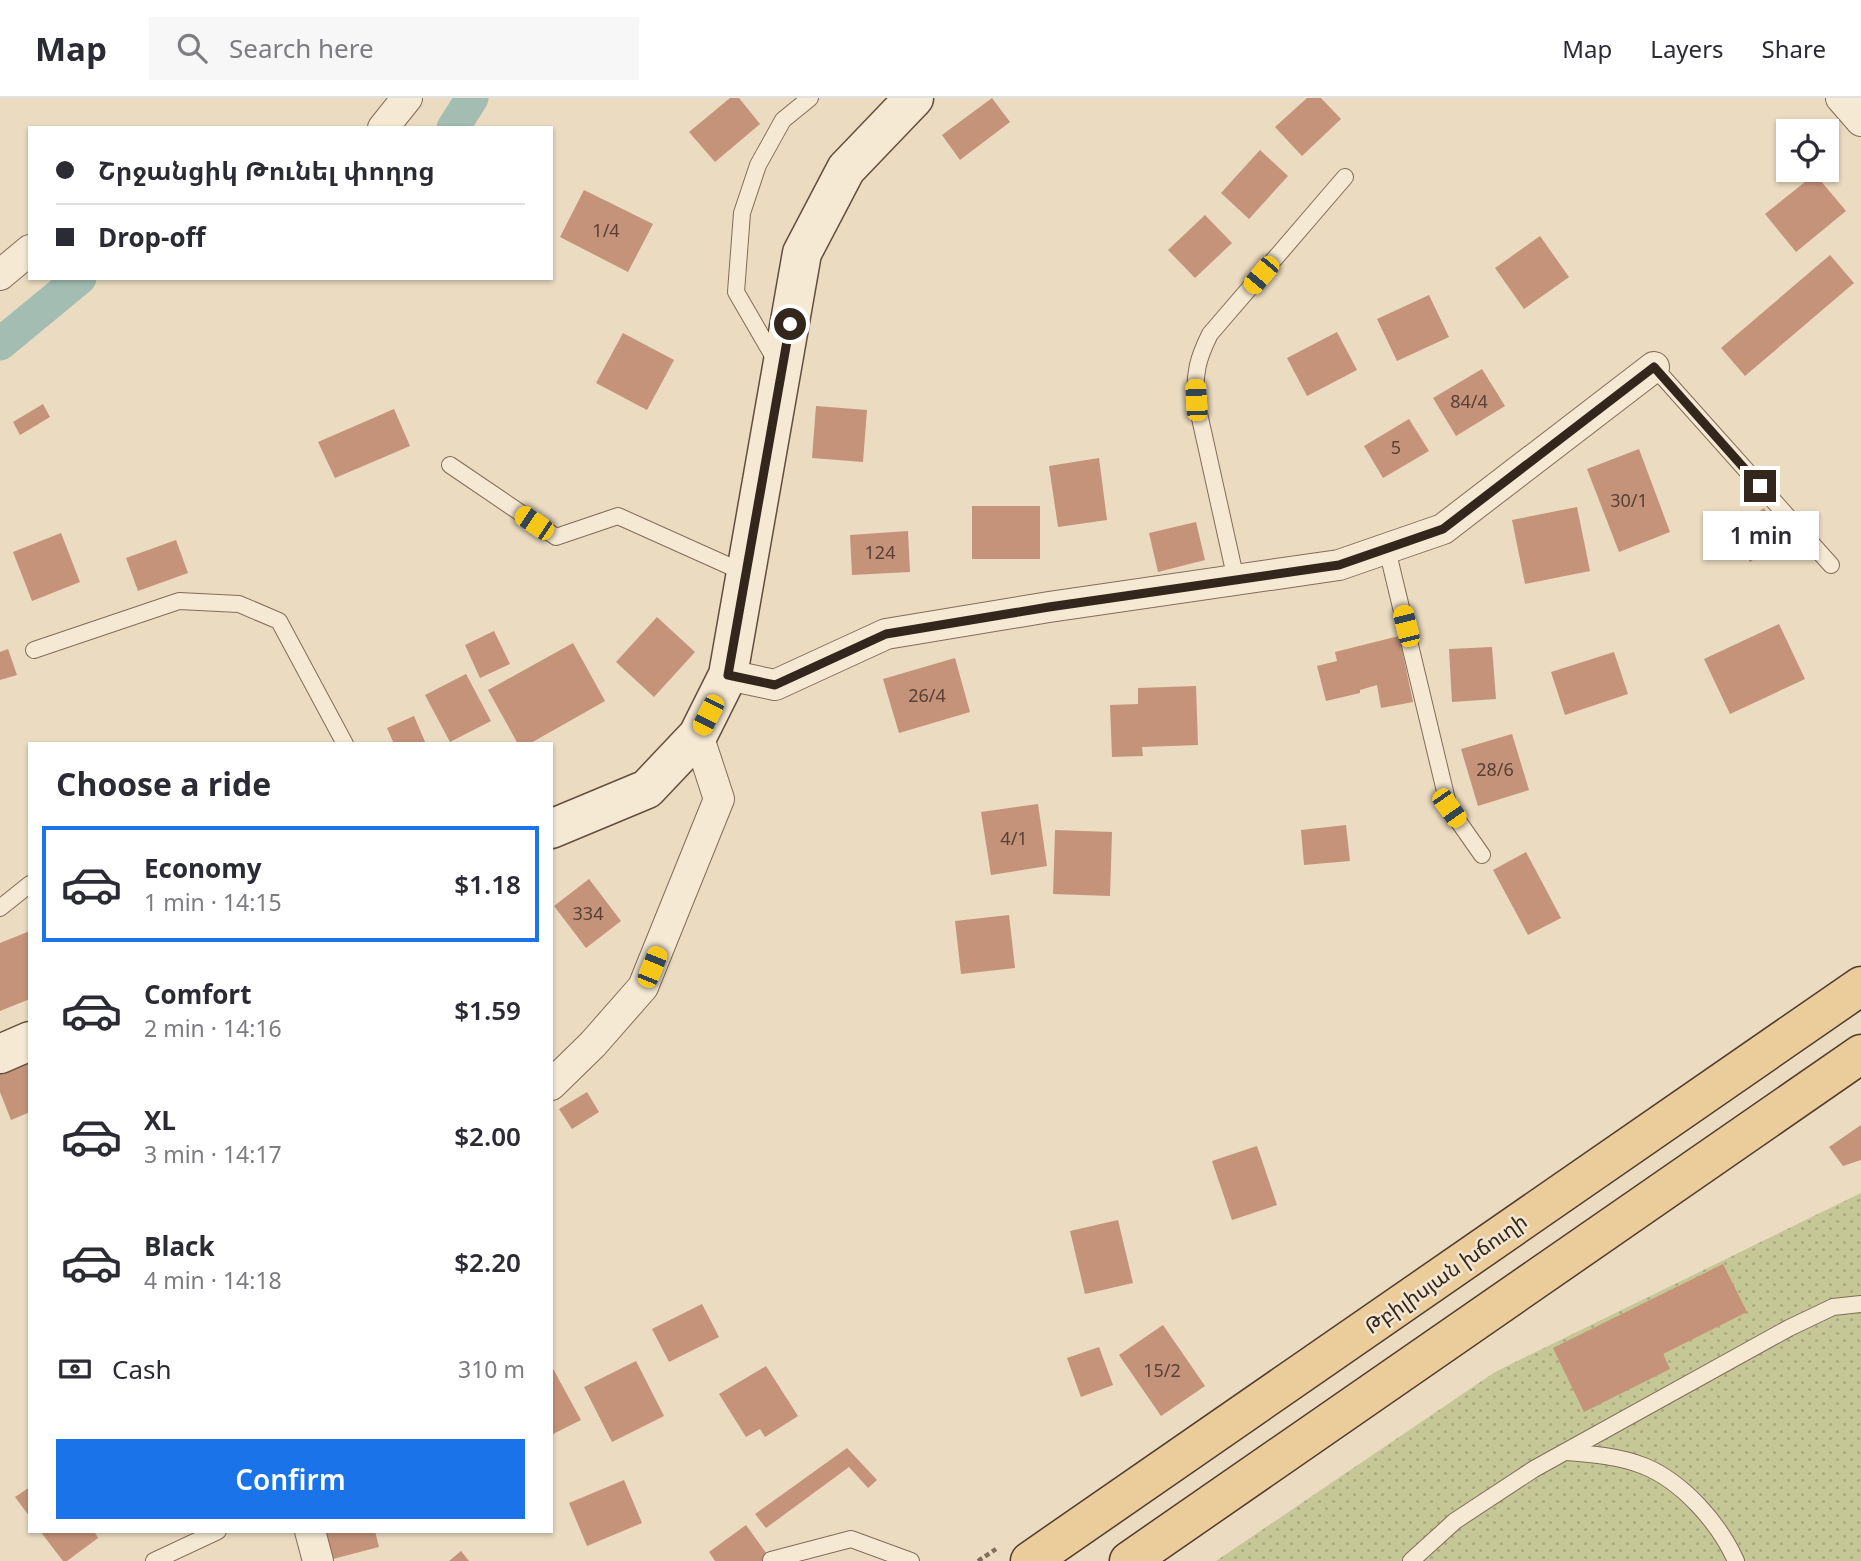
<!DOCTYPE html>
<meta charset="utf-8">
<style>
body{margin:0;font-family:Georgia,"Noto Sans Armenian",serif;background:#f7f7f7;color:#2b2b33;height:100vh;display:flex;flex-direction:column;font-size:26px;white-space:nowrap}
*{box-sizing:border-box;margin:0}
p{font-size:23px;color:#7c7c81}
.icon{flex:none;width:38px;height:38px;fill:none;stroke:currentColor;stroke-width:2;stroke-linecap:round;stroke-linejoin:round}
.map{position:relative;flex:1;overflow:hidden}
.panel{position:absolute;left:28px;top:644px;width:525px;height:791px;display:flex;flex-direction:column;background:#fff;border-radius:0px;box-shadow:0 2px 5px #0004}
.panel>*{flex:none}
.banner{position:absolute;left:28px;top:28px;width:525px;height:154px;border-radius:0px;box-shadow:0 2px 5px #0004;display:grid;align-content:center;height:154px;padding:0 28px;background:#fff}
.buttons{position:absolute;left:1776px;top:21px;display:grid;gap:14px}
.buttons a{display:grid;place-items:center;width:63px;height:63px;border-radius:0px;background:#fff;box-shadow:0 2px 5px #0004;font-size:35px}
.end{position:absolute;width:32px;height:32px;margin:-16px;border:9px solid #33261d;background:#fff;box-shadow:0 0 0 4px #fff}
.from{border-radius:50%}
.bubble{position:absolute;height:49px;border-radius:0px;background:#fff;box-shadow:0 2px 5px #0004;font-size:23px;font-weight:600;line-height:49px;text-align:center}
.car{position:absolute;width:21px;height:42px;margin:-21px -10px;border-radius:9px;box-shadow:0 0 5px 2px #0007;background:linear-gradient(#f5c518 24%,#345 0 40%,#f5c518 0 76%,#345 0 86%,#f5c518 0)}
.banner b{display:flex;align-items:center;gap:24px;height:66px;font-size:26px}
.banner b+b{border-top:2px solid #e1e1e2}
.banner i{width:18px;height:18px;background:#2b2b33}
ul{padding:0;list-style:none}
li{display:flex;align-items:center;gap:21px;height:116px;margin:0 14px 10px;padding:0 14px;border:4px solid transparent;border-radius:0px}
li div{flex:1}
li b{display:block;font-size:26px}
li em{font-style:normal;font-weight:600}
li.active{border-color:#1a73e8}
li>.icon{width:63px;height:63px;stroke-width:1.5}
h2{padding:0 28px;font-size:32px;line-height:84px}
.pay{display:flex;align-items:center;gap:18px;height:77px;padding:0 28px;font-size:26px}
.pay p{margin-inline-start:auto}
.action{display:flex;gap:14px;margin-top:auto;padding:14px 28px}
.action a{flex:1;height:80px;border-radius:0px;background:#1a73e8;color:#fff;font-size:28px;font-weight:600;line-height:80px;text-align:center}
header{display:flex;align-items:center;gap:42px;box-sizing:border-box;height:98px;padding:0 35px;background:#fff;border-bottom:2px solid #e1e1e2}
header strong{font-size:33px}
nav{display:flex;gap:38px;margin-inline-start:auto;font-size:24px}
.search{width:490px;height:63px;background:#f7f7f7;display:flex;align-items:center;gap:18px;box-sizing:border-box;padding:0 24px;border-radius:0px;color:#7c7c81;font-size:26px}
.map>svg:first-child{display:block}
.park{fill:url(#park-dots)}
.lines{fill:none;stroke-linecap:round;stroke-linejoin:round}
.canal{stroke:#a3bdb3;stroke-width:33}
.building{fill:#c5937a}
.lane-casing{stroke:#826c5a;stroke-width:18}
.street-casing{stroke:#826c5a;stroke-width:32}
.secondary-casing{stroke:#634e3e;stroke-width:41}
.primary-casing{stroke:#503b2e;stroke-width:41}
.path{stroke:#826c5a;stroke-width:4.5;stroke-dasharray:5 3.5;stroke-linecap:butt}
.lane{stroke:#f5e9d3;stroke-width:16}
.street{stroke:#f5e9d3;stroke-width:30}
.secondary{stroke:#f5e9d3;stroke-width:38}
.primary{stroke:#ebcc9b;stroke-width:38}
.route{stroke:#33261d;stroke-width:9}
.labels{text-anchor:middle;stroke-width:5;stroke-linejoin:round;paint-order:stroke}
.number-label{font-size:18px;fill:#584134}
.street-label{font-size:21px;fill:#33261d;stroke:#f2e6d0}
</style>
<header>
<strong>Map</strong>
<div class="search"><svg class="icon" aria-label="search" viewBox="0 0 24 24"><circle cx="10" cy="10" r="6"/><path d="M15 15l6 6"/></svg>Search here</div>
<nav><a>Map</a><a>Layers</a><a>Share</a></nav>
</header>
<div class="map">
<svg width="1861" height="1463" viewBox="0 0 1861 1463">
<defs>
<pattern id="park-dots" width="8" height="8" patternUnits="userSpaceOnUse" patternTransform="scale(1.75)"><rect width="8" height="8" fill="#c5c796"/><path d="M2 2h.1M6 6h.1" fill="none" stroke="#aaab81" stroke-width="1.8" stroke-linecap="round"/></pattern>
</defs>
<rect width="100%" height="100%" fill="#eadbc1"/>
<path class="park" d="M1861,1095V1463H1216L1495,1274Z"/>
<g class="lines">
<g class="canal">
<path d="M453,30L472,0"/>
<path d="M0,246L80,180"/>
</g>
</g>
<g class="building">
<path d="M730,0H739L760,26L715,64L689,34Z"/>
<path d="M992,0L1010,24L960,62L942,37Z"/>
<path d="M1307,0H1321L1341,21L1302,58L1275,29Z"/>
<path d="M1260,52L1288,78L1249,121L1221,95Z"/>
<path d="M1815,76L1846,113L1796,154L1765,116Z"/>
<path d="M584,92L653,126L628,174L560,139Z"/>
<path d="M1205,117L1232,145L1195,180L1168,152Z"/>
<path d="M1540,138L1569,179L1524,211L1495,170Z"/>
<path d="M1830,157L1854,185L1745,278L1721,250Z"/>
<path d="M1429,197L1449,239L1397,263L1377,221Z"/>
<path d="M1337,234L1357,272L1307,298L1287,260Z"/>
<path d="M623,235L674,262L647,312L596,285Z"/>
<path d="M1482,271L1505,308L1456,338L1433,300Z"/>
<path d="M43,306L50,319L20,337L13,324Z"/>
<path d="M816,308L867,312L863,364L812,360Z"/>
<path d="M394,311L410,348L335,380L318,344Z"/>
<path d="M1409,321L1429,353L1383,380L1364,348Z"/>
<path d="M1639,351L1670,434L1619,454L1587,371Z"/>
<path d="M1099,360L1107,422L1058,429L1049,368Z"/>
<rect x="972" y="408" width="68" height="53"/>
<path d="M1577,409L1590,473L1525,486L1512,422Z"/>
<path d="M1764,410L1784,440L1750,464L1730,434Z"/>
<path d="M1196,424L1205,462L1158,474L1149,435Z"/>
<path d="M908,433L910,474L852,477L850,437Z"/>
<path d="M61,435L80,484L32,503L13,454Z"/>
<path d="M176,442L188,475L138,493L126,460Z"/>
<path d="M657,519L695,554L654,599L616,564Z"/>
<path d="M1779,526L1805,581L1730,616L1704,561Z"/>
<path d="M494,533L510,566L480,580L465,547Z"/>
<path d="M1399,538L1413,604L1381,610L1377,587L1360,592V595L1326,603L1317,568L1337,563L1335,554Z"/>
<path d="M573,545L605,603L529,646H518L488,592Z"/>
<path d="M1492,549L1496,601L1452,604L1449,551Z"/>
<path d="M8,551L17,577L0,582V554Z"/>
<path d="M1614,554L1628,596L1565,617L1551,574Z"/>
<path d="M955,560L970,614L899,635L883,581Z"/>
<path d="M466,576L491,623L450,644L425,597Z"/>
<path d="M1196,588L1198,647L1142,649L1143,658L1112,659L1110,607L1138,606V590Z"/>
<path d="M414,618L426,646H394L387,630Z"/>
<path d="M1512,636L1529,692L1478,708L1461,651Z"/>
<path d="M1038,706L1047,768L991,777L981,714Z"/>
<path d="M1346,727L1350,763L1304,767L1301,732Z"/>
<path d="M1055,732L1112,734L1110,798L1053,796Z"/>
<path d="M1526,754L1561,820L1528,837L1493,772Z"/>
<path d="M589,781L621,823L586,850L554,808Z"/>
<path d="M1009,817L1015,870L961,876L955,823Z"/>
<path d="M30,833V901L0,913V845Z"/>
<path d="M30,961V1014L11,1022L0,994V973Z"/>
<path d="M587,994L599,1014L572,1031L559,1011Z"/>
<path d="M1861,1027V1062L1843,1068L1829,1049Z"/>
<path d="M1257,1048L1277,1107L1232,1122L1212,1063Z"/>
<path d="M1118,1122L1133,1185L1085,1196L1070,1133Z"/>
<path d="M1723,1166L1747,1214L1663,1256L1670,1271L1584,1314L1553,1250Z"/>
<path d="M702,1206L719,1239L669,1264L652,1231Z"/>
<path d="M1163,1227L1205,1288L1161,1318L1119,1257Z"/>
<path d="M1099,1249L1113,1287L1081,1299L1067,1260Z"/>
<path d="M636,1263L664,1318L612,1344L584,1289Z"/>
<path d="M551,1267L581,1322L551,1337Z"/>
<path d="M766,1268L798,1318L765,1339L760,1331L746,1339L719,1296Z"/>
<path d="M847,1350L877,1382L868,1390L849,1369L766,1430L755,1416Z"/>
<path d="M624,1382L642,1425L587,1448L569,1405Z"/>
<path d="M30,1389V1419L15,1399Z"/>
<path d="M746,1427L772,1463H715L709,1454Z"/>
<path d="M40,1433H94L98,1440L67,1463H63Z"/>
<path d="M324,1433H375L379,1449L333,1461Z"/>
<path d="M461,1453L469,1463H449Z"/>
</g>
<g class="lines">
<g class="lane-casing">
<g id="lane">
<path d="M776,263L736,194L742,115L758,67L783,22L810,0"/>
<path d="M1654,269L1831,467"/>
<path d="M450,367L556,439L618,418L745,475"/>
<path d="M1387,451L1449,710L1482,757"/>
<path d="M1236,482L1196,302C1194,275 1198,260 1210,236L1345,79"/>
<path d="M34,552L179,503L239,506L279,523L345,646"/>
<path d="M0,810L30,786"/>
<path d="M1565,1354C1591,1356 1619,1358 1644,1368C1683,1384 1719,1425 1736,1463"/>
<path d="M771,1462L851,1441L911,1463"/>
<path d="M154,1463L218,1433"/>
<path d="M1411,1463L1455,1423L1534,1371L1789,1230L1833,1209L1861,1206"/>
</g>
</g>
<g class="street-casing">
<g id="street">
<path d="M1841,0L1861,23"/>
<path d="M383,30L407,0"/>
<path d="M0,177L30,152"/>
<path d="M728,577L775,587L886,536L1049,509L1339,467L1443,431L1654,269"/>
<path d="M551,987L593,946L643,889L719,701L698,637"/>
<path d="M310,1433L318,1463"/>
</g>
</g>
<g class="secondary-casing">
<g id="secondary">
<path d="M551,731L647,691L698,637L728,577L802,155L846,71L914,0"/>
<path d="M0,956L30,943"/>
</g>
</g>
<g class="primary-casing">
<g id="primary">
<path d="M1030,1463L1861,888"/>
<path d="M1129,1463L1861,956"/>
</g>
</g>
<path class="path" d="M978,1463L996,1451"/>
<use href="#lane" class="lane"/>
<use href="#street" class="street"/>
<use href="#secondary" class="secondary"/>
<use href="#primary" class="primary"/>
</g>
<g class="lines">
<path class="route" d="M790,226L728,577L775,587L886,536L1049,509L1339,467L1443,431L1654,269L1760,388"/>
</g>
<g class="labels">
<g class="number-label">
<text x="606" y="139">1/4</text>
<text x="1469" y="310">84/4</text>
<text x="1396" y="356">5</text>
<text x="1629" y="409">30/1</text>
<text x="880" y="461">124</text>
<text x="927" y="604">26/4</text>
<text x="1495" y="678">28/6</text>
<text x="1014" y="747">4/1</text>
<text x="588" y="822">334</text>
<text x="1162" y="1279">15/2</text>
</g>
<g class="street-label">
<text transform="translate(1446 1176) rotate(-35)" y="7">Թբիլիսյան խճուղի</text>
</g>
</g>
</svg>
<div class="buttons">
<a><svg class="icon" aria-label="locate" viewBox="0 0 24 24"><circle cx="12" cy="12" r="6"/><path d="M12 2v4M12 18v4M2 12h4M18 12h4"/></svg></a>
</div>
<i class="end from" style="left:790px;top:226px"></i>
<i class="end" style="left:1760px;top:388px"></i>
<div class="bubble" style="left:1703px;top:413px;width:116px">1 min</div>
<i class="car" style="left:1261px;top:177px;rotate:220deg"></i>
<i class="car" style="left:1196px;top:302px;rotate:357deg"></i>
<i class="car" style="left:534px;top:425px;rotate:304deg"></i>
<i class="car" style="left:1406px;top:528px;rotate:346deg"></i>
<i class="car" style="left:708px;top:617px;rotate:207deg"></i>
<i class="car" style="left:1449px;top:710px;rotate:145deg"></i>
<i class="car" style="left:652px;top:869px;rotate:22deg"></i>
<div class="banner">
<b><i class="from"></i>Շրջանցիկ Թունել փողոց</b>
<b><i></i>Drop-off</b>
</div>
<section class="panel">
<h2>Choose a ride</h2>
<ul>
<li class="active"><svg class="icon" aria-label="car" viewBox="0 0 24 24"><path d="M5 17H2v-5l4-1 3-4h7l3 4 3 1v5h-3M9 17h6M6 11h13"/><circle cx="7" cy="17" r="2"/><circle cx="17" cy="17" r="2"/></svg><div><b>Economy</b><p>1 min · 14:15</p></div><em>$1.18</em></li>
<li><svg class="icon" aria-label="car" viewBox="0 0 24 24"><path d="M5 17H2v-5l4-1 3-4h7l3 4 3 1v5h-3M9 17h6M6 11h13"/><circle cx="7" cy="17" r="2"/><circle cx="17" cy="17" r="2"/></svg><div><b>Comfort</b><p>2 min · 14:16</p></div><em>$1.59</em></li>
<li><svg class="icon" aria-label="car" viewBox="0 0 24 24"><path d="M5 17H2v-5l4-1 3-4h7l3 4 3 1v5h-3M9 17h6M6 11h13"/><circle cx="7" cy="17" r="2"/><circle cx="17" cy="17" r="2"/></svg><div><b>XL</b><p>3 min · 14:17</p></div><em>$2.00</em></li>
<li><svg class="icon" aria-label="car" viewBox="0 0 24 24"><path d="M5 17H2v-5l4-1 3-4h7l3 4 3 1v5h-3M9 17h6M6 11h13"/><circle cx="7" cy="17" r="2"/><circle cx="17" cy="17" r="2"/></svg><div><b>Black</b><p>4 min · 14:18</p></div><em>$2.20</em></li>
</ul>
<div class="pay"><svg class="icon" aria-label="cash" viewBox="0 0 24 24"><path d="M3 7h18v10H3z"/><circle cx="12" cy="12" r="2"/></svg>Cash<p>310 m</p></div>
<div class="action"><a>Confirm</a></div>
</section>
</div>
